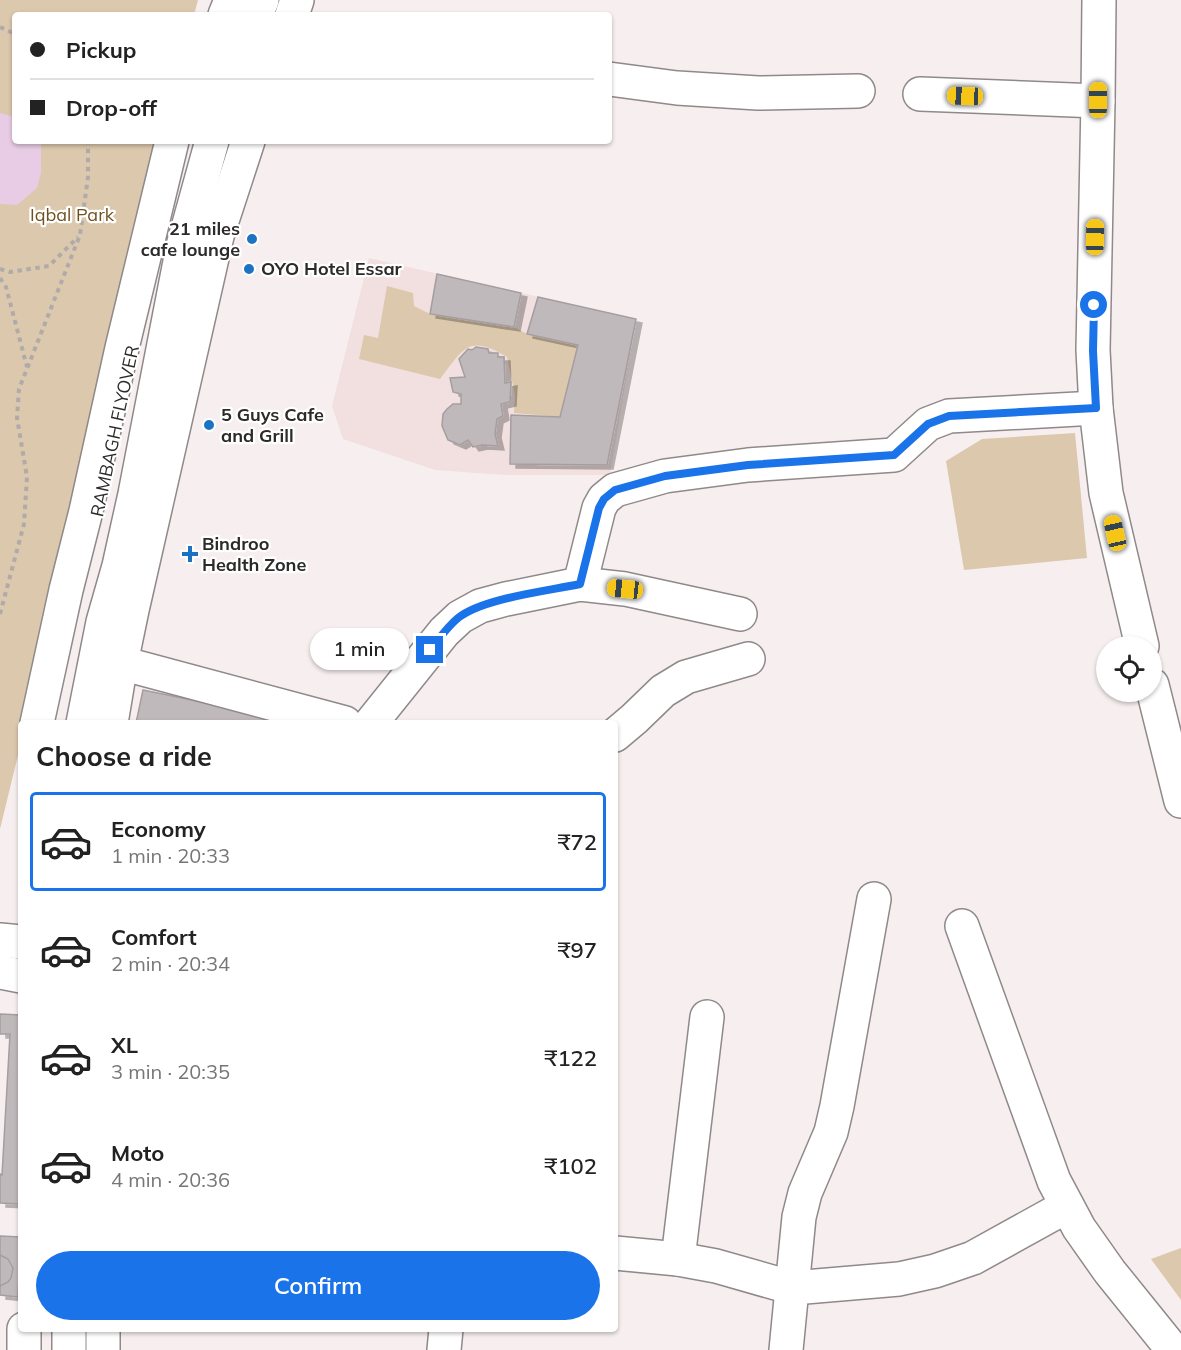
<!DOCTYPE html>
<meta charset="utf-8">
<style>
body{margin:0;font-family:Mulish,sans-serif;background:#f6f6f6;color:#222;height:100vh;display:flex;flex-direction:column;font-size:22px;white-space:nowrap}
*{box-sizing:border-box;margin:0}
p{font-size:20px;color:#767676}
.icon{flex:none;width:33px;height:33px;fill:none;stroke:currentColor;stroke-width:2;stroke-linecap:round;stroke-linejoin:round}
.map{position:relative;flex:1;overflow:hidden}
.panel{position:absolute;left:18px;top:720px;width:600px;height:612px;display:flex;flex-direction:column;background:#fff;border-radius:6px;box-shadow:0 2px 4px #0004}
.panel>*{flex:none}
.guide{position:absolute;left:12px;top:12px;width:600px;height:132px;border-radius:6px;box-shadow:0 2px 4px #0004;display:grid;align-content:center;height:132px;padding:0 18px;background:#fff}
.tools{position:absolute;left:1096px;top:636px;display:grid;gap:12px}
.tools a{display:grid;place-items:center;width:66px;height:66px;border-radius:50%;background:#fff;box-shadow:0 2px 4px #0004;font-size:30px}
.end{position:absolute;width:27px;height:27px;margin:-14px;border:8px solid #1a73e8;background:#fff;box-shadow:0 0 0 3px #fff}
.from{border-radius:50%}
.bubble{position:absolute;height:42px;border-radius:21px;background:#fff;box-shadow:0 2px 4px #0004;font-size:20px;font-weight:600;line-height:42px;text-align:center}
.car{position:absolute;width:18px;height:36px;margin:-18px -9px;border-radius:8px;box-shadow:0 0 4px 2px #0007;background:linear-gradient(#f5c518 24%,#345 0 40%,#f5c518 0 76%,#345 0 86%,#f5c518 0)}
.guide b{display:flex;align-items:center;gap:21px;height:57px;font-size:22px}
.guide b+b{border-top:2px solid #e0e0e0}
.guide i{width:15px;height:15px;background:#222}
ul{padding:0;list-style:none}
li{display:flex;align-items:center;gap:18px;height:99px;margin:0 12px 9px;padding:0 6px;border:3px solid transparent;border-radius:6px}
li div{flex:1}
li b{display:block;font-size:22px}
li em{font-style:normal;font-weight:600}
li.on{border-color:#1a73e8}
li>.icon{width:54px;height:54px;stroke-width:1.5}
h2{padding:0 18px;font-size:27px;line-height:72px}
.primary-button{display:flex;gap:12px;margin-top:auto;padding:12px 18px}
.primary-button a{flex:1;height:69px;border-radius:36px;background:#1a73e8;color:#fff;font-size:24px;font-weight:600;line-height:69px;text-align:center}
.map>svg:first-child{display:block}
.built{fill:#f1e0df}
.green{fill:#dcc8ac}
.water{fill:#e8cce5}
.building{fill:#c0b9bb;stroke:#a59ea0;stroke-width:1.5;filter:url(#shadow)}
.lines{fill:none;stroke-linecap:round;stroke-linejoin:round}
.minor-casing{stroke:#908989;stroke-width:36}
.major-casing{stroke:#908989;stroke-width:36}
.path{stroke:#b0aaaa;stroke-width:4;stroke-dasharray:4.5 4.5;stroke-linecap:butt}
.minor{stroke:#fff;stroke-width:33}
.major{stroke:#fff;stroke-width:33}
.route{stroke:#1a73e8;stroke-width:8}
.poi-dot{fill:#1b73c1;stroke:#fff;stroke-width:2}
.labels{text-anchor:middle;stroke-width:4.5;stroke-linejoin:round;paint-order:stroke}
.park-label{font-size:18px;fill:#6e5121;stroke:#fff}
.poi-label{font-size:18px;font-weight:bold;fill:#2d2a2a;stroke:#fff;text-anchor:start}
.street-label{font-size:18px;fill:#2d2a2a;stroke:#fff}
</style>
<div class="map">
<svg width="1181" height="1350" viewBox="0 0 1181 1350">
<defs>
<filter id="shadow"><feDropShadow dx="6" dy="4" stdDeviation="0" flood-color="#0004"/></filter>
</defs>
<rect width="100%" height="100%" fill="#f7efef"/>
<path class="built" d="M369,258L636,319L610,475H504L435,470L343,439L332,406Z"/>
<g class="green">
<path d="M0,0H198L194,15H15V141H164L26,723H21V743L0,829Z"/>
<path d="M387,286L413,293L414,306L430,314L514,327L527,334L578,345L560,417L514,413L515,395L507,357C468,334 464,348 440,379L359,359L364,335L378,338Z"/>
<path d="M1075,433L1087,558L964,570L946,461L982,439Z"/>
<path d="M1181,1248V1300L1151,1259Z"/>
</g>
<path class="water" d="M0,113L15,117V141H41V173L37,188L17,205L0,204Z"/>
<g class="building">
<path d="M437,274L521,293L514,327L430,314Z"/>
<path d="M538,297L636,319L607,465L510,464L511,415L560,417L578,345L527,334Z"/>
<path d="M476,347L488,349L489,353H498V357H504L505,383L511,382L510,402L501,404L503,416L497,419L495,434L498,446L482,445L473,447L468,440L460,445L448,440L442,426L443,414L447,409L453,404H461V394L453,392L450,378L465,377L459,359L468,349L472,350Z"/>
<path d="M143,690L306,723H136Z"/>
<path d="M0,1014L21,1015V1204L0,1203V1174L2,1175L10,1034H0Z"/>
<path d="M0,1236L21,1237L18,1297L0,1295Z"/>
<path d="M0,1255L8,1259L13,1268L11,1278L8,1282L0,1286Z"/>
</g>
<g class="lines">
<g class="minor-casing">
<g id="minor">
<path d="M1099,0L1098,101L1093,350L1096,408L1106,493L1142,646"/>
<path d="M609,79L677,88L758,93L858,91"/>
<path d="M920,94L1098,101"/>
<path d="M580,584L599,508L604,499L615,490L665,476L748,465L894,455L928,424L949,416L1096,408"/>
<path d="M121,663L345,723"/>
<path d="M1152,685L1181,801"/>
<path d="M371,723L444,632L460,617L480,606L506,599L580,584L625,589L740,614"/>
<path d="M615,735L634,719L663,691L686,677L748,659"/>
<path d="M962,926L1054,1181L1079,1228L1110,1272L1173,1350"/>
<path d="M0,940L21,942"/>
<path d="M0,972L21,976"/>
<path d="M615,1253L678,1259L716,1266L793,1288L899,1279L935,1271L973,1258L1067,1206"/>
<path d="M678,1259L707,1017"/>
<path d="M444,1350L446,1329"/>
<path d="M786,1350L799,1217L805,1193L831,1132L837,1106L874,899"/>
</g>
</g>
<g class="major-casing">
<g id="major">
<path d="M225,15L231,0"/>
<path d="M256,15L262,0"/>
<path d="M292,15L297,0"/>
<path d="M37,723L66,590L86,511L122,348L172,141"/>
<path d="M83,723L103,622L119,566L135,494L183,246L212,141"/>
<path d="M111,723L121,663L132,610L217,236L248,141"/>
<path d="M103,1329V1350"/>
<path d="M24,1350V1329"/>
<path d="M69,1350V1329"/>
</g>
</g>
<g class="path">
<path d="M0,27L15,34"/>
<path d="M0,269L10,272L49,266L78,237"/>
<path d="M0,278L6,287L27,367"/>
<path d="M0,614L24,524L27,477L17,418L19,389L80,235L88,177V141"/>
</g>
<use href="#minor" class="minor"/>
<use href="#major" class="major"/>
</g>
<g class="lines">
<path class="route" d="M430,650C439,639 447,627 458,618C483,598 548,591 580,584L599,508L604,499L615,490L665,476L748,465L894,455L928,424L949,416L1096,408L1093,351L1094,305"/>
</g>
<g class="poi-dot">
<circle cx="252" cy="239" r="6"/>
<circle cx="249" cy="269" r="6"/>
<circle cx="209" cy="425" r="6"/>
<path d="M187 545h6v6h6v6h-6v6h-6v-6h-6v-6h6z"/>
</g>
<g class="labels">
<g class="park-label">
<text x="72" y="221">Iqbal Park</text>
</g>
<g class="poi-label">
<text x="240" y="235" text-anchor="end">21 miles<tspan x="240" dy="21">cafe lounge</tspan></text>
<text x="261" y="275">OYO Hotel Essar</text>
<text x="221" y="421">5 Guys Cafe<tspan x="221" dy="21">and Grill</tspan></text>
<text x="202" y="550">Bindroo<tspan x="202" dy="21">Health Zone</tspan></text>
</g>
<g class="street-label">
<text transform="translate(115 431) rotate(-78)" y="6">RAMBAGH FLYOVER</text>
</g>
</g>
</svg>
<div class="tools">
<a><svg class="icon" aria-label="locate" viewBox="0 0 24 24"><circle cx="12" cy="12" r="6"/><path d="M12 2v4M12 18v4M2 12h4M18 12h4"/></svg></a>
</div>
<i class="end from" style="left:1094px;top:305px"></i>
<i class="end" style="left:430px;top:650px"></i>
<div class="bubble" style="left:310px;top:628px;width:99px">1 min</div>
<i class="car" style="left:965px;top:96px;rotate:272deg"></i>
<i class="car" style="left:1098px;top:100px;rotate:0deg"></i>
<i class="car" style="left:1095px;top:237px;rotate:1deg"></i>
<i class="car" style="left:1115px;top:533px;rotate:347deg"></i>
<i class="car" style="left:625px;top:589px;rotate:276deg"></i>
<div class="guide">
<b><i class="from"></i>Pickup</b>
<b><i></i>Drop-off</b>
</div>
<section class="panel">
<h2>Choose a ride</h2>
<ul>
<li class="on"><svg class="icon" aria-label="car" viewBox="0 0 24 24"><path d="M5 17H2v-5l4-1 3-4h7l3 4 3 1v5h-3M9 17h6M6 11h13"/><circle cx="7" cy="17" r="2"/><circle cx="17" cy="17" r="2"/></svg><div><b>Economy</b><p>1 min · 20:33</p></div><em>₹72</em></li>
<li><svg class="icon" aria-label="car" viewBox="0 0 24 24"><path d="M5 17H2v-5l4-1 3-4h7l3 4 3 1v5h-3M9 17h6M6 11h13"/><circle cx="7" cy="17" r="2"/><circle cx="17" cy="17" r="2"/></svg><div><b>Comfort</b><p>2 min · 20:34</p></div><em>₹97</em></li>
<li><svg class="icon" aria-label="car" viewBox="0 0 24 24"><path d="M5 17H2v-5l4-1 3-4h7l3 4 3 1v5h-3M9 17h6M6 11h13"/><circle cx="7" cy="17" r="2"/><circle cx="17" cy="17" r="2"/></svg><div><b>XL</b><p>3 min · 20:35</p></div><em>₹122</em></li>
<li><svg class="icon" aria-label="car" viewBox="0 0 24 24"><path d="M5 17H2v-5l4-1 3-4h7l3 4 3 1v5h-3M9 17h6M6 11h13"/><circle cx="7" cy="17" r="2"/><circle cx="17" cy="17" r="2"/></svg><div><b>Moto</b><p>4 min · 20:36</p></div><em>₹102</em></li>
</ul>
<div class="primary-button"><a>Confirm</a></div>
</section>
</div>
